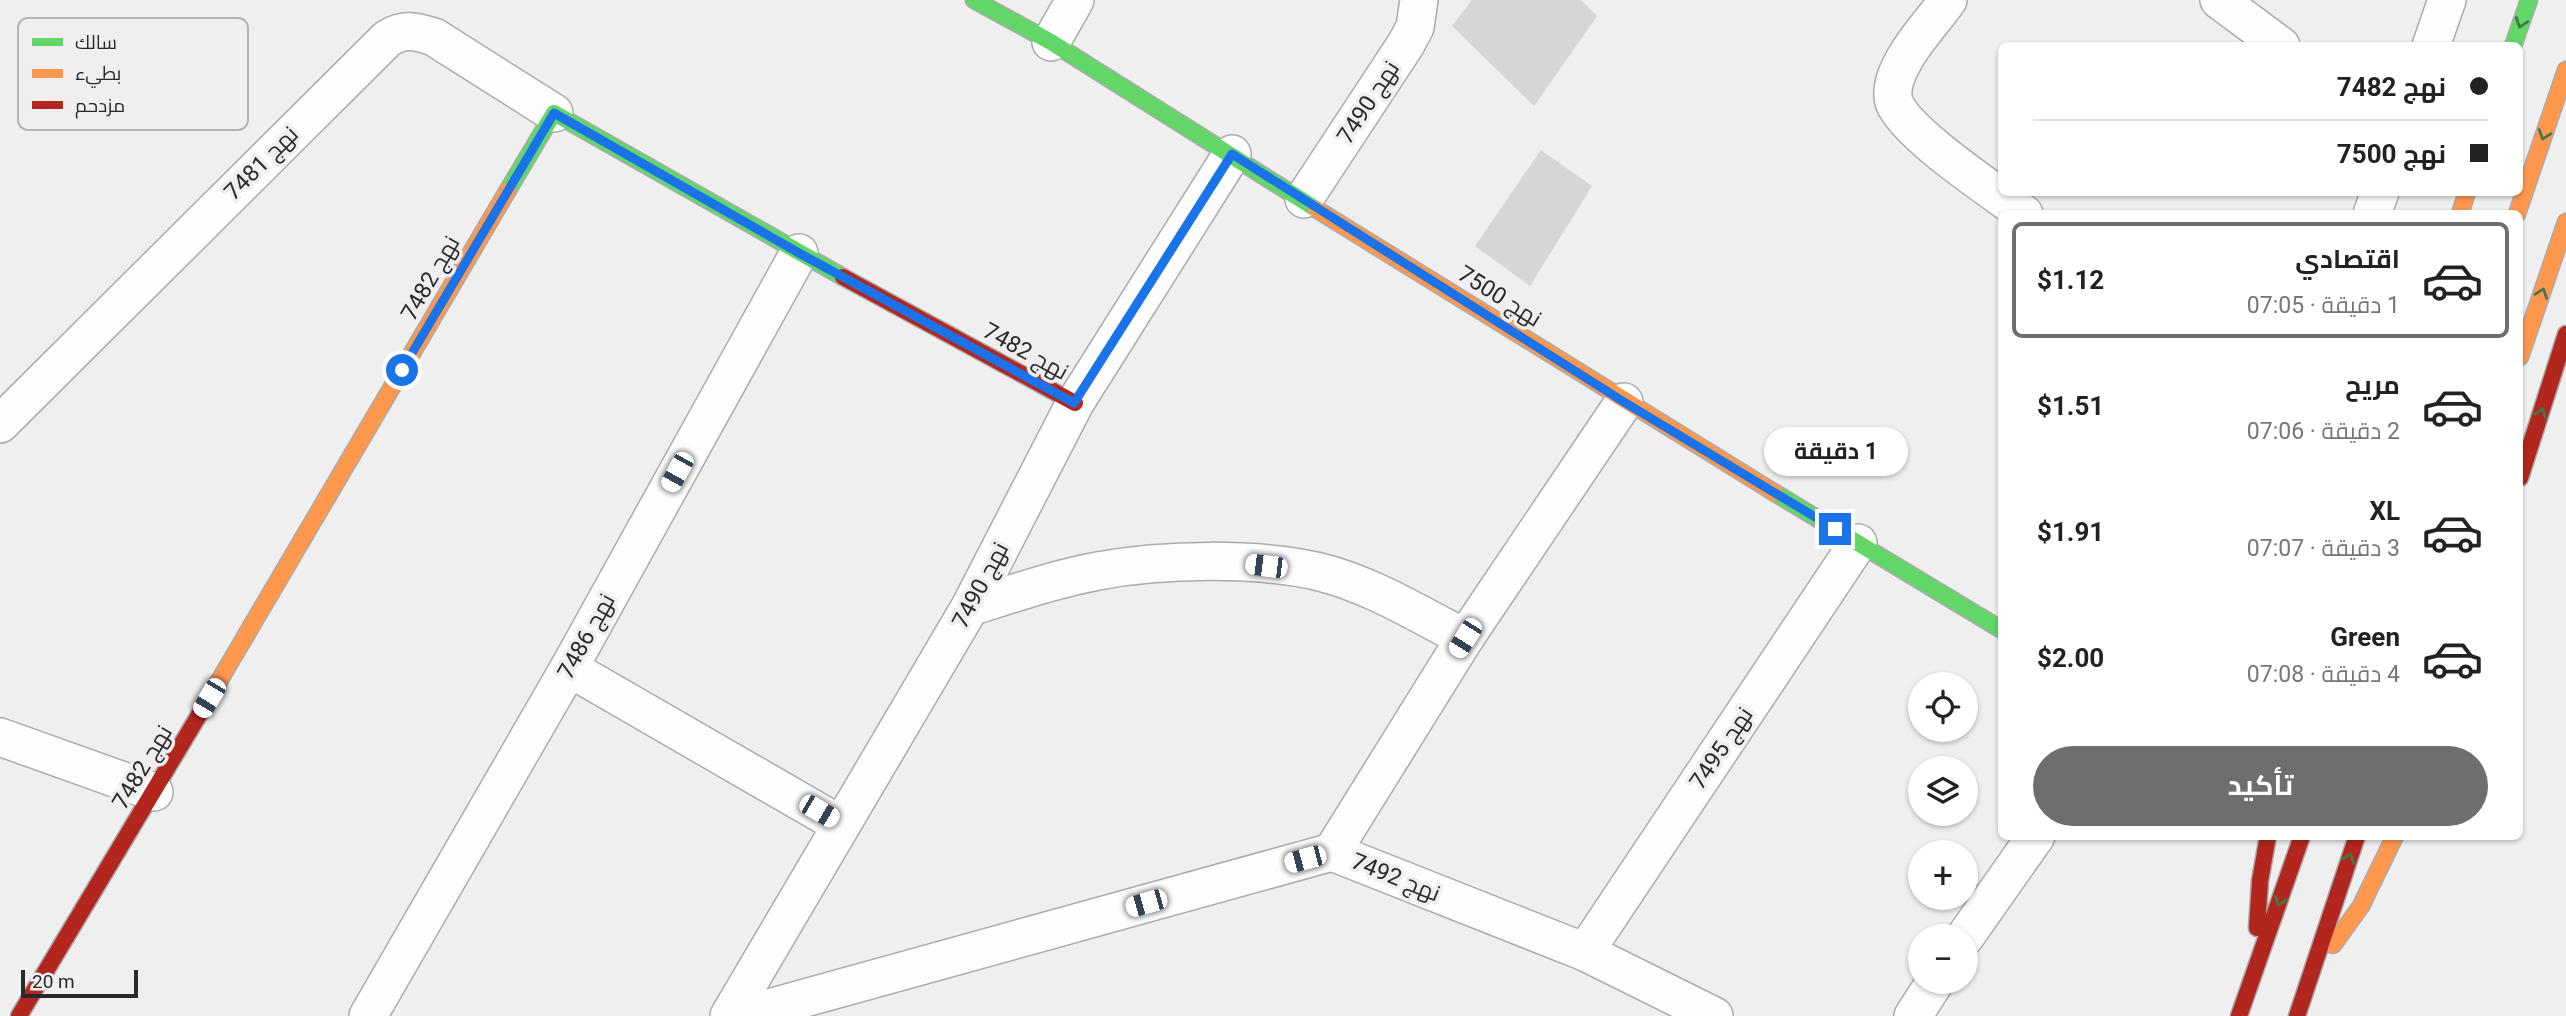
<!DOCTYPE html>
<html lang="ar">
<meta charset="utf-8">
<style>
body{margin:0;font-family:Roboto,Cairo,sans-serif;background:#f6f6f6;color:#222;direction:rtl;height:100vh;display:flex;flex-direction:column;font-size:26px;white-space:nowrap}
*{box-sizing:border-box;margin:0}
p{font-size:23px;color:#767676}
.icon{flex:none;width:38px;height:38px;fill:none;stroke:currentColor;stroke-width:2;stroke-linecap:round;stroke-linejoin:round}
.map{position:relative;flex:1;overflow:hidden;direction:ltr}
.drawer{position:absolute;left:1998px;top:210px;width:525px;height:630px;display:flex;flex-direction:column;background:#fff;border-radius:10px;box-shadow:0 2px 5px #0004;direction:rtl}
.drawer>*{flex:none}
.hud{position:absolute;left:1998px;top:42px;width:525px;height:154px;border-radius:10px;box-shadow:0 2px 5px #0004;direction:rtl;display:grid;align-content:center;height:154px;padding:0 35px;background:#fff}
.tools{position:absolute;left:1908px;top:672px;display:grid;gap:14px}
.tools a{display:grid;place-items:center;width:70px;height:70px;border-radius:50%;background:#fff;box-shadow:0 2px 5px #0004;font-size:35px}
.scale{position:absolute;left:21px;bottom:18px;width:117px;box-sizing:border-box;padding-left:7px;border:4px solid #2a292a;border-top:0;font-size:19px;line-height:24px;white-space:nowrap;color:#2a292a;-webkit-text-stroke:5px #f1eef1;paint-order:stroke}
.end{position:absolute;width:32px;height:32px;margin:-16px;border:9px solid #1a73e8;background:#fff;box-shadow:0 0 0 4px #fff}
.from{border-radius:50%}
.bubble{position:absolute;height:49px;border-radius:24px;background:#fff;box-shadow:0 2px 5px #0004;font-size:23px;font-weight:700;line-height:49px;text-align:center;direction:rtl}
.car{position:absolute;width:21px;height:42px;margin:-21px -10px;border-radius:9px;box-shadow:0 0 5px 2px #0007;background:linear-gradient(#fff 24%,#345 0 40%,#fff 0 76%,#345 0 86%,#fff 0)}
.hud b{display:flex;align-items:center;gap:24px;height:66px;font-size:26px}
.hud b+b{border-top:2px solid #e0e0e0}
.hud i{width:18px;height:18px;background:#222}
ul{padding:12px 0 0;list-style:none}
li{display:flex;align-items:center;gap:21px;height:116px;margin:0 14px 10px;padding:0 21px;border:4px solid transparent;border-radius:10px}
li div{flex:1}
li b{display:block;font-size:26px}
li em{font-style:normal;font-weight:700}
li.active{border-color:#6f6e6f}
li>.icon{width:63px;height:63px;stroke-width:1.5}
.button{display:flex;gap:14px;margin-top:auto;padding:14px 35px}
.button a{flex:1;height:80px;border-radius:42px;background:#6f6e6f;color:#fff;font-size:28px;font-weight:700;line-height:80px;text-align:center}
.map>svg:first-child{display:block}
.building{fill:#d6d6d6}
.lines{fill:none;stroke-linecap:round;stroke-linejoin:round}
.street-casing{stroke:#acabac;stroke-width:40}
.fast-casing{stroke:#acabac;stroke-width:19}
.slow-casing{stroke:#acabac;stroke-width:19}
.jam-casing{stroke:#acabac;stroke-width:19}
.street{stroke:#fdfdfd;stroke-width:37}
.fast{stroke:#63d668;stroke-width:16}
.slow{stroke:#ff974d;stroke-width:16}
.jam{stroke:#b3261e;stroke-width:16}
.oneway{stroke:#447746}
.route{stroke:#1a73e8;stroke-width:9}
.labels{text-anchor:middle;stroke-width:7;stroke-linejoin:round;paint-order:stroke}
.street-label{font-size:23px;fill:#2a292a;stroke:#f1eef1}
.key{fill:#f1eef1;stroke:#b5b3b5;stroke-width:2}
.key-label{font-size:19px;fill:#2a292a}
</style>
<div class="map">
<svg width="2566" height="1016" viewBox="0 0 2566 1016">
<rect width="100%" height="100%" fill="#f0eff0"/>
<g class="building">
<path d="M1472,0H1581L1597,16L1534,106L1452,26Z"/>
<path d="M1541,150L1592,186L1530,286L1475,246Z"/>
</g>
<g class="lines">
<g class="street-casing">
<g id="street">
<path d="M1948,0C1931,24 1904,51 1895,80C1893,86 1892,96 1894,102C1906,134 1994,191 2024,214"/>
<path d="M2219,0L2281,46"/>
<path d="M1051,42L1075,0"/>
<path d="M2431,46L2447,0"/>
<path d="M1304,199L1406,44L1415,27L1419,0"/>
<path d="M2372,214L2380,192"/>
<path d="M0,424L387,39C404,28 416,31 434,37L554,113"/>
<path d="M970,607C1012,594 1055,579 1098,571C1162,559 1257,557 1320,572C1372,585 1418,614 1465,638"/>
<path d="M569,668L841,825"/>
<path d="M0,737L154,792"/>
<path d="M1332,852L1465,638L1624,402"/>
<path d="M1965,937L2036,836"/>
<path d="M1585,952L1858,543"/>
<path d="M368,1016L569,668L799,253"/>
<path d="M729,1016L970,607L1075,403L1232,154"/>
<path d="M740,1016L1332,852L1585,952L1714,1016"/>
<path d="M1913,1016L1935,982"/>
</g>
</g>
<g class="fast-casing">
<g id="fast">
<path d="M974,0L1051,42L1316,209"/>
<path d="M2513,46L2529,0"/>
<path d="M508,190L554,113L843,277"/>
<path d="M1775,493L2002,630"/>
</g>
</g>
<g class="slow-casing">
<g id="slow">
<path d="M1316,209L1775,493"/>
<path d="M2460,214L2467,192"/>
<path d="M2517,214L2566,70"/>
<path d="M2520,357L2566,222"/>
<path d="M202,710L508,190"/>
<path d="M2333,945L2361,906L2395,836"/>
</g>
</g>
<g class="jam-casing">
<g id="jam">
<path d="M843,277L1075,403"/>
<path d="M2520,478L2566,334"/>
<path d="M2257,928L2260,881L2268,836"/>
<path d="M19,1016L202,710"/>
<path d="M2239,1016L2302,836"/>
<path d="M2297,1016L2357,836"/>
</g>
</g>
<use href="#street" class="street"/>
<use href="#fast" class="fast"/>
<use href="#slow" class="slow"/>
<use href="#jam" class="jam"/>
</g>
<defs><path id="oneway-chevron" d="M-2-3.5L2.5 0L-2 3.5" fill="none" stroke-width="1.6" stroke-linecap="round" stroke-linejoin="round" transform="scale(1.75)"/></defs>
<g class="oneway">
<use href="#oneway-chevron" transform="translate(2521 23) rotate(109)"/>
<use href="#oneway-chevron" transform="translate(2544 135) rotate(109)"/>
<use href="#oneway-chevron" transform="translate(2542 293) rotate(-71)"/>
<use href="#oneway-chevron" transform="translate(2541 413) rotate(-72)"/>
<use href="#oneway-chevron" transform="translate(2349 858) rotate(-71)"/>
<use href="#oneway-chevron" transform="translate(2280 901) rotate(109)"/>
</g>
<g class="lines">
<path class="route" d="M402,370L554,113L799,253L1074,403L1232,154L1624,402L1835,529"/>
</g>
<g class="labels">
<g class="street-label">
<text transform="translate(1368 102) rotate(-57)" y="8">نهج 7490</text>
<text transform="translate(261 163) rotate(-45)" y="8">نهج 7481</text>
<text transform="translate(430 278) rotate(-60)" y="8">نهج 7482</text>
<text transform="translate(1500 296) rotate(32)" y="8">نهج 7500</text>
<text transform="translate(1026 351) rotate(29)" y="8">نهج 7482</text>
<text transform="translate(980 585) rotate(-62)" y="8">نهج 7490</text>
<text transform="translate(586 636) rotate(-61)" y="8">نهج 7486</text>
<text transform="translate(1721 748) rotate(-56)" y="8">نهج 7495</text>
<text transform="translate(142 767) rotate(-59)" y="8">نهج 7482</text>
<text transform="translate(1396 877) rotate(22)" y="8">نهج 7492</text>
</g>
</g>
<rect x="18" y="18" width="230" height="112" rx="10" class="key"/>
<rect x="32" y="38" width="31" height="8" fill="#63d668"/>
<rect x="32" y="69" width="31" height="9" fill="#ff974d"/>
<rect x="32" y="101" width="31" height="8" fill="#b3261e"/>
<g class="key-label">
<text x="75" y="49">سالك</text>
<text x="75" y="80">بطيء</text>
<text x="75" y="112">مزدحم</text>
</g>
</svg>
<div class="tools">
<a><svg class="icon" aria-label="locate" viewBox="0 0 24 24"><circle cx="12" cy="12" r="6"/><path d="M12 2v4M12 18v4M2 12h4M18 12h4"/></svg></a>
<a><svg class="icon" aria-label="layers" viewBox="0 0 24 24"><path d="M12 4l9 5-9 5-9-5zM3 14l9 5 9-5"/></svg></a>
<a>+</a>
<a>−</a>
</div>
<div class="scale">20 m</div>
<i class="end from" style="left:402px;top:370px"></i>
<i class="end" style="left:1835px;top:529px"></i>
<div class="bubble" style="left:1764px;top:427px;width:144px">1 دقيقة</div>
<i class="car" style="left:677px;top:472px;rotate:209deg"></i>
<i class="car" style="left:1266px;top:566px;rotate:277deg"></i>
<i class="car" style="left:1465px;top:638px;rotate:212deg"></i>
<i class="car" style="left:209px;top:698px;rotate:211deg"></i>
<i class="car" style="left:819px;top:811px;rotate:120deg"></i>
<i class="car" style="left:1305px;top:859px;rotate:255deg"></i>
<i class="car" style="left:1146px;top:903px;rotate:254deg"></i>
<div class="hud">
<b><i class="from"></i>نهج 7482</b>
<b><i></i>نهج 7500</b>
</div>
<section class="drawer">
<ul>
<li class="active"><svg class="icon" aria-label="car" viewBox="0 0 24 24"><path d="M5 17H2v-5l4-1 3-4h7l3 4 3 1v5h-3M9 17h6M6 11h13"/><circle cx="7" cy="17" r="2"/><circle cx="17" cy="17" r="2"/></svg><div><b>اقتصادي</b><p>1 دقيقة · 07:05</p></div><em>$1.12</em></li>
<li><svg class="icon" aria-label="car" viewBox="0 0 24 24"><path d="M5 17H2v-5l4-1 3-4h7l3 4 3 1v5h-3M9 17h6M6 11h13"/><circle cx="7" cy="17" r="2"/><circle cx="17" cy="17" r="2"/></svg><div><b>مريح</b><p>2 دقيقة · 07:06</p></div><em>$1.51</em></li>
<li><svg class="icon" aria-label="car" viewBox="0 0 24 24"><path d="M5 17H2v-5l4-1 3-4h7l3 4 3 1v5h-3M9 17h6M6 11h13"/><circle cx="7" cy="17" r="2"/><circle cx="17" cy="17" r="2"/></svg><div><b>XL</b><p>3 دقيقة · 07:07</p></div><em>$1.91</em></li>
<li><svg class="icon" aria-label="car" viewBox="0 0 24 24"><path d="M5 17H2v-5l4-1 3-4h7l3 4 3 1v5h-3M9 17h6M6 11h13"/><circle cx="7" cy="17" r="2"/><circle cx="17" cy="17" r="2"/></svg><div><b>Green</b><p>4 دقيقة · 07:08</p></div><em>$2.00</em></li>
</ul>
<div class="button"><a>تأكيد</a></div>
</section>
</div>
